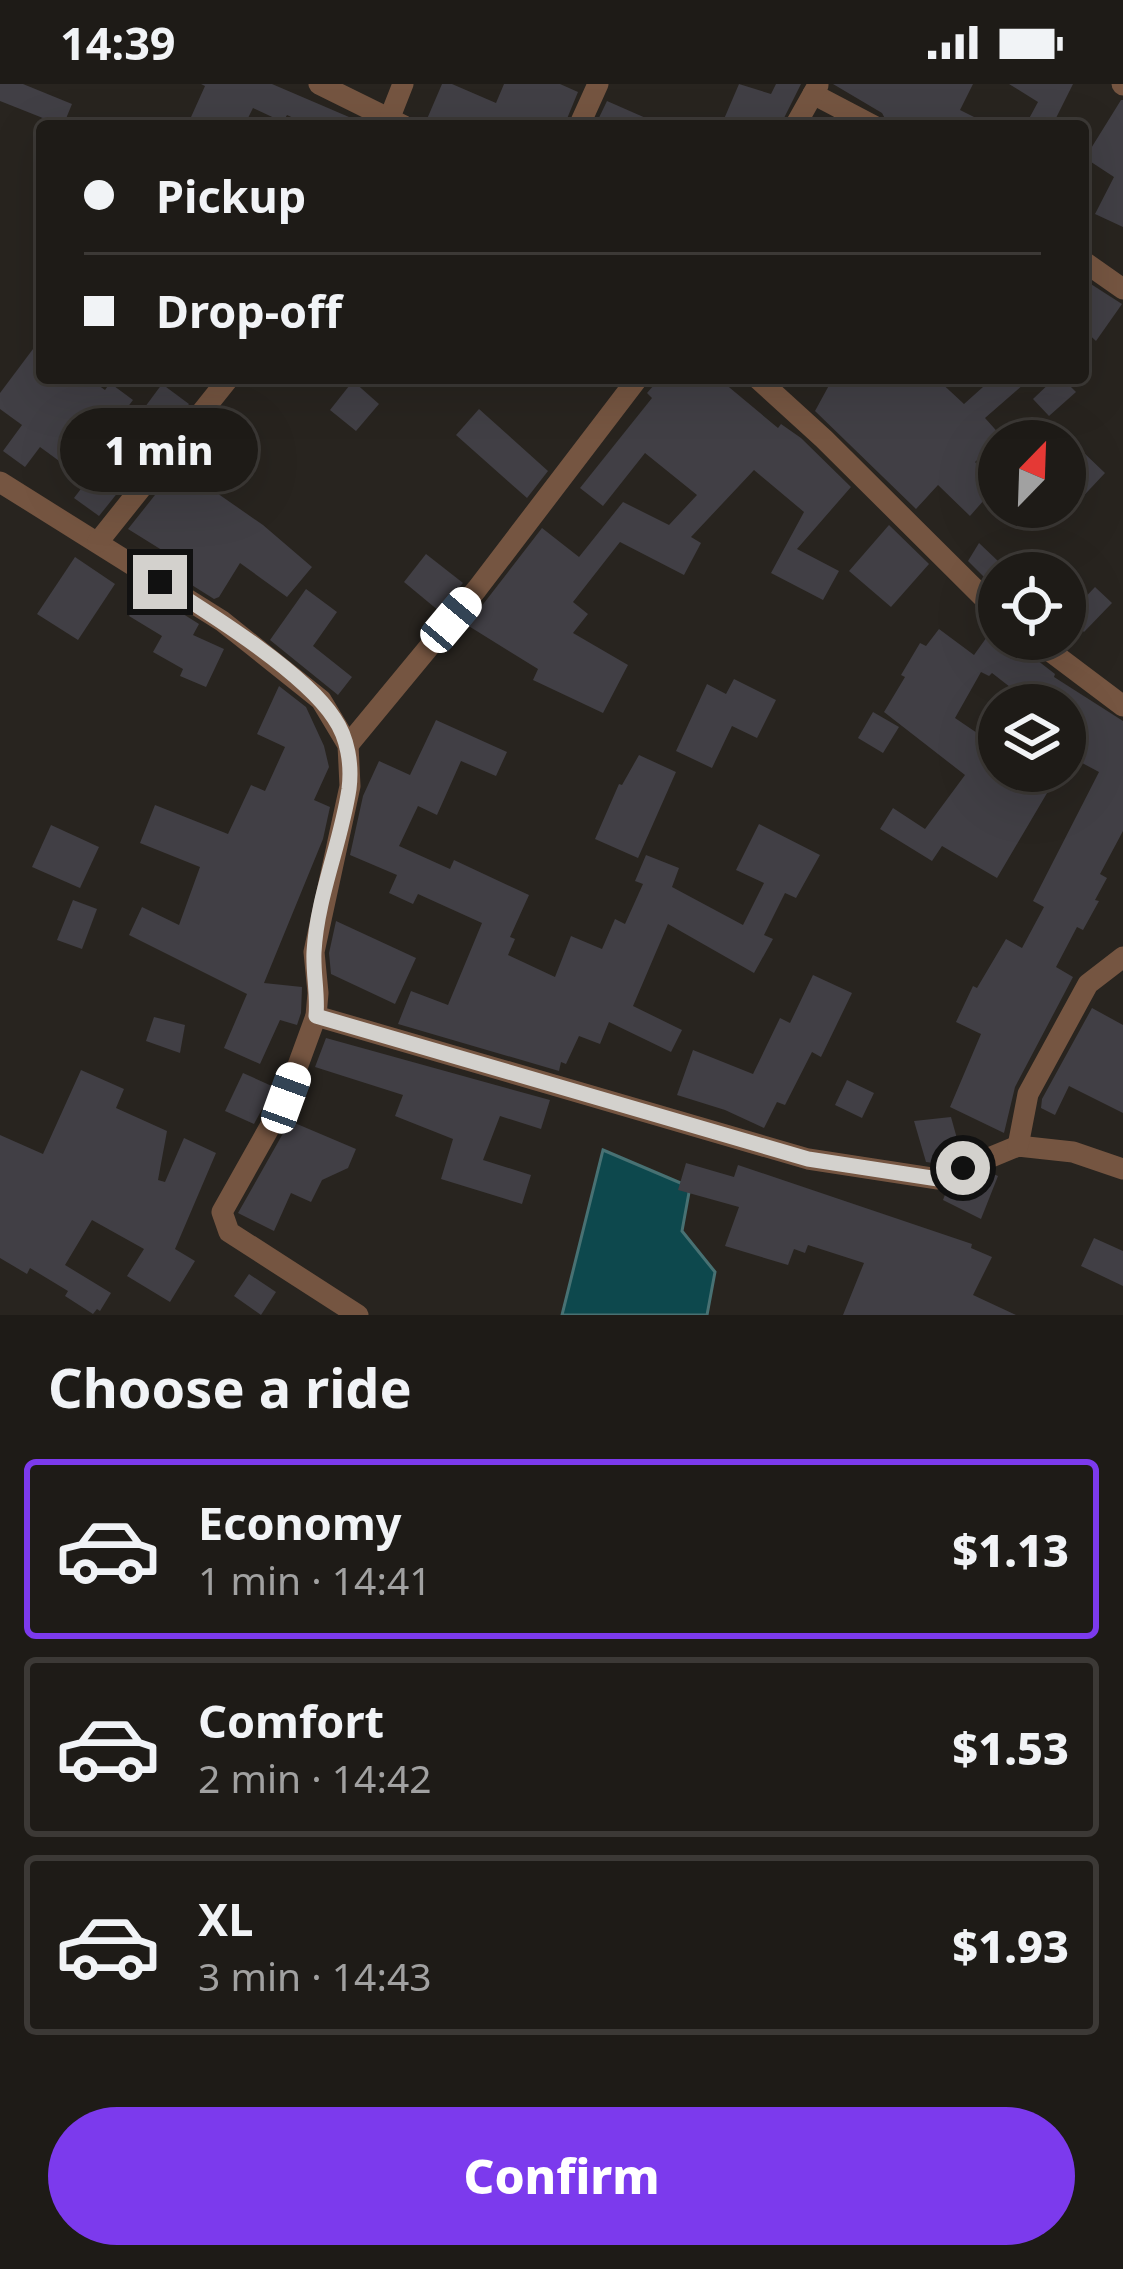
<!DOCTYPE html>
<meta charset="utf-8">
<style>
body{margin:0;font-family:"Noto Sans",sans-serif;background:#262420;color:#f1f3f6;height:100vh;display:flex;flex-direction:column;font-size:45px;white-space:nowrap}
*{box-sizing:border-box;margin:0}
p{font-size:39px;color:#a1a1a1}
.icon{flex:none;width:66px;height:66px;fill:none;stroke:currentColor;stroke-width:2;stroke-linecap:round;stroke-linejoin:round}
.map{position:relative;height:1231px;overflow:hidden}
.panel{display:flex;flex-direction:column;background:#1e1b17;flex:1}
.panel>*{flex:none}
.guide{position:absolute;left:36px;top:36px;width:1053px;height:264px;border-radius:12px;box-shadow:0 12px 48px #0002,0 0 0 3px #3c3936;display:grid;align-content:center;height:264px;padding:0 48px;background:#1e1b17}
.needle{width:78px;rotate:23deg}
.fabs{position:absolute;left:978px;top:336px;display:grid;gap:24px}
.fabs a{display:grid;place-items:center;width:108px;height:108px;border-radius:50%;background:#1e1b17;box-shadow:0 12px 48px #0002,0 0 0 3px #3c3936;font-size:60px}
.end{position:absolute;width:54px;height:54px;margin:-27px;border:15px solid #d3d1cd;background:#111;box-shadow:0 0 0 6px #111}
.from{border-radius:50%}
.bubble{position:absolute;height:84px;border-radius:42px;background:#1e1b17;box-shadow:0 12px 48px #0002,0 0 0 3px #3c3936;font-size:39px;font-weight:800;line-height:84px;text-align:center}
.car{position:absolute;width:36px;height:72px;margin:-36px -18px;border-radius:15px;box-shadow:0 0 9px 3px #0007;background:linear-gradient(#fff 24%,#345 0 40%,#fff 0 76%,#345 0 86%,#fff 0)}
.guide b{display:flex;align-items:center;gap:42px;height:114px;font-size:45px}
.guide b+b{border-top:3px solid #3c3936}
.guide i{width:30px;height:30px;background:#f1f3f6}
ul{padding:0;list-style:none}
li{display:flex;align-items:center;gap:36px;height:180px;margin:0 24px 18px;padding:0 24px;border:6px solid #3c3936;border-radius:12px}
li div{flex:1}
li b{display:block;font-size:45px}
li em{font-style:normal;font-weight:800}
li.on{border-color:#7c3aed}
li>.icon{width:108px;height:108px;stroke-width:1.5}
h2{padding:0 48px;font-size:54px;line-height:144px}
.button{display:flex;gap:24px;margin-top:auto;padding:24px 48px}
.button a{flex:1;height:138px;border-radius:72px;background:#7c3aed;color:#fff;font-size:48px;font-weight:800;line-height:138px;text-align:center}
.status{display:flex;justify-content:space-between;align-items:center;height:84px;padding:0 60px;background:#1e1b17;direction:ltr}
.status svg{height:33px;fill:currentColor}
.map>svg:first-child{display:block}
.water{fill:#0d484d;stroke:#487173;stroke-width:3}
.building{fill:#413f45}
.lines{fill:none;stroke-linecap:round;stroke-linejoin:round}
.street{stroke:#755541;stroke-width:21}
.route{stroke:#d3d1cd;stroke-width:15}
</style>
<div class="status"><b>14:39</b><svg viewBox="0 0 49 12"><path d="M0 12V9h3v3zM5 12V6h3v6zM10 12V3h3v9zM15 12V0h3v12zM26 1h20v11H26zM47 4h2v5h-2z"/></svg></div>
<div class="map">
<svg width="1123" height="1231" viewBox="0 0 1123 1231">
<rect width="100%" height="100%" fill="#28241f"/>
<path class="water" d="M603,1066L690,1103L682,1147L715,1188L707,1231H562Z"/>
<g class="building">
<path d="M0,0H23L72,20L63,42L0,17Z"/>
<path d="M201,0H272L370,42H311L287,31L283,38L253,24L244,42H187L205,2Z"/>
<path d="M442,0H452L496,19L504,0H560L578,8L564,42H424Z"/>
<path d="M739,0L771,10L776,0H801L780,42H721Z"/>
<path d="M833,0H973L960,26L992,42H889L882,29Z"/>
<path d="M1009,0H1073L1052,42H1025L1038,18Z"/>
<path d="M1121,16H1123V143L1095,130L1114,93L1085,74Z"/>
<path d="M607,17L664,42H595Z"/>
<path d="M1083,195L1122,220L1096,257L1083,245Z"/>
<path d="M42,253V294H88L105,306L110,299L133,316L77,390L40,363L25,383L3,367L22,341L0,325V309Z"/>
<path d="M660,294H718L778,344L781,340L801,354L851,403L797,465L839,487L823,516L771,489L804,428L754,386L691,453L701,459L684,491L620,458L573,518L588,530L573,549L628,581L603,629L533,596L538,585L467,541L542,444L579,473L623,418L669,441L697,411L645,369L603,422L580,404L652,314L647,309Z"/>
<path d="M833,294H936L964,320L993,294H1031L985,334L1003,354L975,378L985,388L978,394L992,407L970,432L938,401L916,425L815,327Z"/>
<path d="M1055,294H1062L1076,308L1049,332L1033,315Z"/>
<path d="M353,297L379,320L356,347L330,326Z"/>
<path d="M162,300L189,320L172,342L145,323Z"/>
<path d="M223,325L249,343L232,367L205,348Z"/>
<path d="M479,325L548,387L527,414L456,351Z"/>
<path d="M1083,368L1105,389L1074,422V414L1065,405V388Z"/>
<path d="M178,382L263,441L312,483L287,513L240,479L219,513L214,515L160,481L165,468L128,445Z"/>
<path d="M93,389L119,407L99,432L74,414Z"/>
<path d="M889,441L929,480L891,523L849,487Z"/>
<path d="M979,459L999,478V508L968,477Z"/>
<path d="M426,470L463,499L439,527L404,498Z"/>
<path d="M75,473L115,500L78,556L37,530Z"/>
<path d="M1095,503L1112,519L1084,548L1067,533Z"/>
<path d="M306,505L337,528L313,562L352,593L338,611L270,556Z"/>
<path d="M145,506L199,540L193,551L224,565L206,603L180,592L183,585L153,568L162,552L129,532Z"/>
<path d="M994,543L999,544V555H1019L1024,566L1055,590L1054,593L1123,637V747L1100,790L1107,794L1095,816L1099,817L1083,846L1077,843L1056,883L1073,893L1015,1003L1004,1049L950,1023L981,950L956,938L973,902L977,904L1006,855L1022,864L1044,823L1033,817L1099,688L1071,673L1086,644L1065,629V621H1054L1040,612L1033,621L992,589L989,592L981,588L955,634L983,653L979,659L999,674V687H1060L997,794L942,762L932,777L880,745L893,724L925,745L965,691L884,628L905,593L901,591L920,559L926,562L939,545L974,571Z"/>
<path d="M734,595L776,616L757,654L732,642L712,684L676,667L707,600L726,610Z"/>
<path d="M279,602L306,623L324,662L329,683L314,716L330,723L323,755L264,899L302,903L301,929L297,941L280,936L260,980L224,964L247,910L129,851L142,823L179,841L200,783L140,759L155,721L228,750L251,701L265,707L285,663L257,650Z"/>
<path d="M873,628L899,643L883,669L858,654Z"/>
<path d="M436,636L507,668L496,692L461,677L437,731L418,722L399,762L450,785L454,776L529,811L510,853L515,855L508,871L555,893L571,852L602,865L615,835L625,840L643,800L635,797L646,771L679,784L672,803L743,841L764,799L736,786L759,740L820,771L796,814L785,809L764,851L773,855L754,889L668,840L633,922L682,946L671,968L609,938L600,960L579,952L566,980L561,978L559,987L398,940L411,907L448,921L482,839L418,810L413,820L389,809L397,791L350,771L363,712L379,677L410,691Z"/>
<path d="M639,671L676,688L638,774L595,755L619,700L622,701Z"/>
<path d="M51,741L99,763L80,804L32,783Z"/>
<path d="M73,816L97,825L82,865L57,856Z"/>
<path d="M336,837L416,874L395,920L331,890L329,869Z"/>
<path d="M813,891L852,909L821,973L812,968L785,1021L777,1018L764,1044L725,1026L677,1011L693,966L753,990L780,934L790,939Z"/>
<path d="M1092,924L1123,941V1029L1069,1002L1055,1031L1041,1024L1042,1015Z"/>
<path d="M154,933L185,941L180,969L146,957Z"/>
<path d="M326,954L550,1016L541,1045L500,1032L483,1076L531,1091L522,1120L441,1095L453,1055L395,1032L403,1011L315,983Z"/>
<path d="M81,986L124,1005L116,1024L167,1047L158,1096L165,1098L184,1054L216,1069L175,1165L195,1177L170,1218L127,1192L144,1165L92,1136L65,1181L111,1209L100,1227L97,1225L93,1230L65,1212L68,1207L30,1184L27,1190L0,1174V1051L43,1070Z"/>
<path d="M243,989L274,1003L254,1040L225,1027Z"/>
<path d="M847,996L874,1009L862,1034L835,1021Z"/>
<path d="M951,1033L961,1069L933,1079L926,1078L914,1037Z"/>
<path d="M290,1037L356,1065L348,1084L322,1096L311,1118L291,1109L274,1147L238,1129Z"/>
<path d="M686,1079L734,1093L738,1081L972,1160L971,1164L992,1173L973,1211L1016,1231H843L864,1179L808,1161L805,1169L794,1165L788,1181L725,1162L739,1123L678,1106Z"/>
<path d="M991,1089L998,1092L981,1135L943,1116L946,1108Z"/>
<path d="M1094,1154L1123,1167V1202L1081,1182Z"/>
<path d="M249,1190L276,1208L261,1231L234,1212Z"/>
</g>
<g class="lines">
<g class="street">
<path d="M319,0L404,42"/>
<path d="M1122,0L1123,1"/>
<path d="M813,10L874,42"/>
<path d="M390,33L403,0"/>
<path d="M579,42L598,0"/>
<path d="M795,42L818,1"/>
<path d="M1083,177L1123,205"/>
<path d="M757,294L824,355L999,529"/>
<path d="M0,398L222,537L321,616L348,661L350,702L314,868L318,909L316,932L286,1014L222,1128L229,1148L358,1231"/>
<path d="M98,458L229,294"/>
<path d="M1034,555L1123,622"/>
<path d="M348,661L477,505L638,294"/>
<path d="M316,932L808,1075L938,1095L1018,1062L1073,1068L1123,1085"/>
<path d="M1018,1062L1028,1010L1088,900L1123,873"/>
</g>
</g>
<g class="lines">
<path class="route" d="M160,498C209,529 304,588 334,634C348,654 352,681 349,705C341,759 317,813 314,868C313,890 318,910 316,932L808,1075L938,1095L963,1084"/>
</g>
</svg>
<div class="fabs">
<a><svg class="needle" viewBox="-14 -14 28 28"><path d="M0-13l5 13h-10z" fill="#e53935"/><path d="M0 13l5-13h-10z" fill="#a1a1a1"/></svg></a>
<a><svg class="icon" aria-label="locate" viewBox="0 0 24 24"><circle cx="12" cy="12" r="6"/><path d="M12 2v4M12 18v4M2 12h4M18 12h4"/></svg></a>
<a><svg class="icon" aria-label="layers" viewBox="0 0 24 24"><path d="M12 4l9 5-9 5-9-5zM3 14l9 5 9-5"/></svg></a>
</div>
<i class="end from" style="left:963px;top:1084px"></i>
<i class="end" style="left:160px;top:498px"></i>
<div class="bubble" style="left:60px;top:324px;width:198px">1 min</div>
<i class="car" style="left:451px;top:536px;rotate:40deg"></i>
<i class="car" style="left:286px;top:1014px;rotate:20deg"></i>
<div class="guide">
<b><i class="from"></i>Pickup</b>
<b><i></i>Drop-off</b>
</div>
</div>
<section class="panel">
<h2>Choose a ride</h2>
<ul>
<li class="on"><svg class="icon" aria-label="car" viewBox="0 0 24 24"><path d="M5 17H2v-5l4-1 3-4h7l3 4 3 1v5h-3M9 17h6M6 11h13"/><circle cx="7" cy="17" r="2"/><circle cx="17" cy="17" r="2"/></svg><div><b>Economy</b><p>1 min · 14:41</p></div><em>$1.13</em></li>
<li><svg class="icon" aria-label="car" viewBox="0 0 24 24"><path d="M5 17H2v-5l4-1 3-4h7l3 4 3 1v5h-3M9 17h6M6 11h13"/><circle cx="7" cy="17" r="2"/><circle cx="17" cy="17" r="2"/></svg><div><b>Comfort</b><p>2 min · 14:42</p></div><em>$1.53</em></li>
<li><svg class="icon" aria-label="car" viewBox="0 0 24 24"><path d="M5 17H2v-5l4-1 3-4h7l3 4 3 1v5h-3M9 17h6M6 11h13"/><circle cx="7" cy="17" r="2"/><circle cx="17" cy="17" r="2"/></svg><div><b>XL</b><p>3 min · 14:43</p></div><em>$1.93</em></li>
</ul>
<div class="button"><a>Confirm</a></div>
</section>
